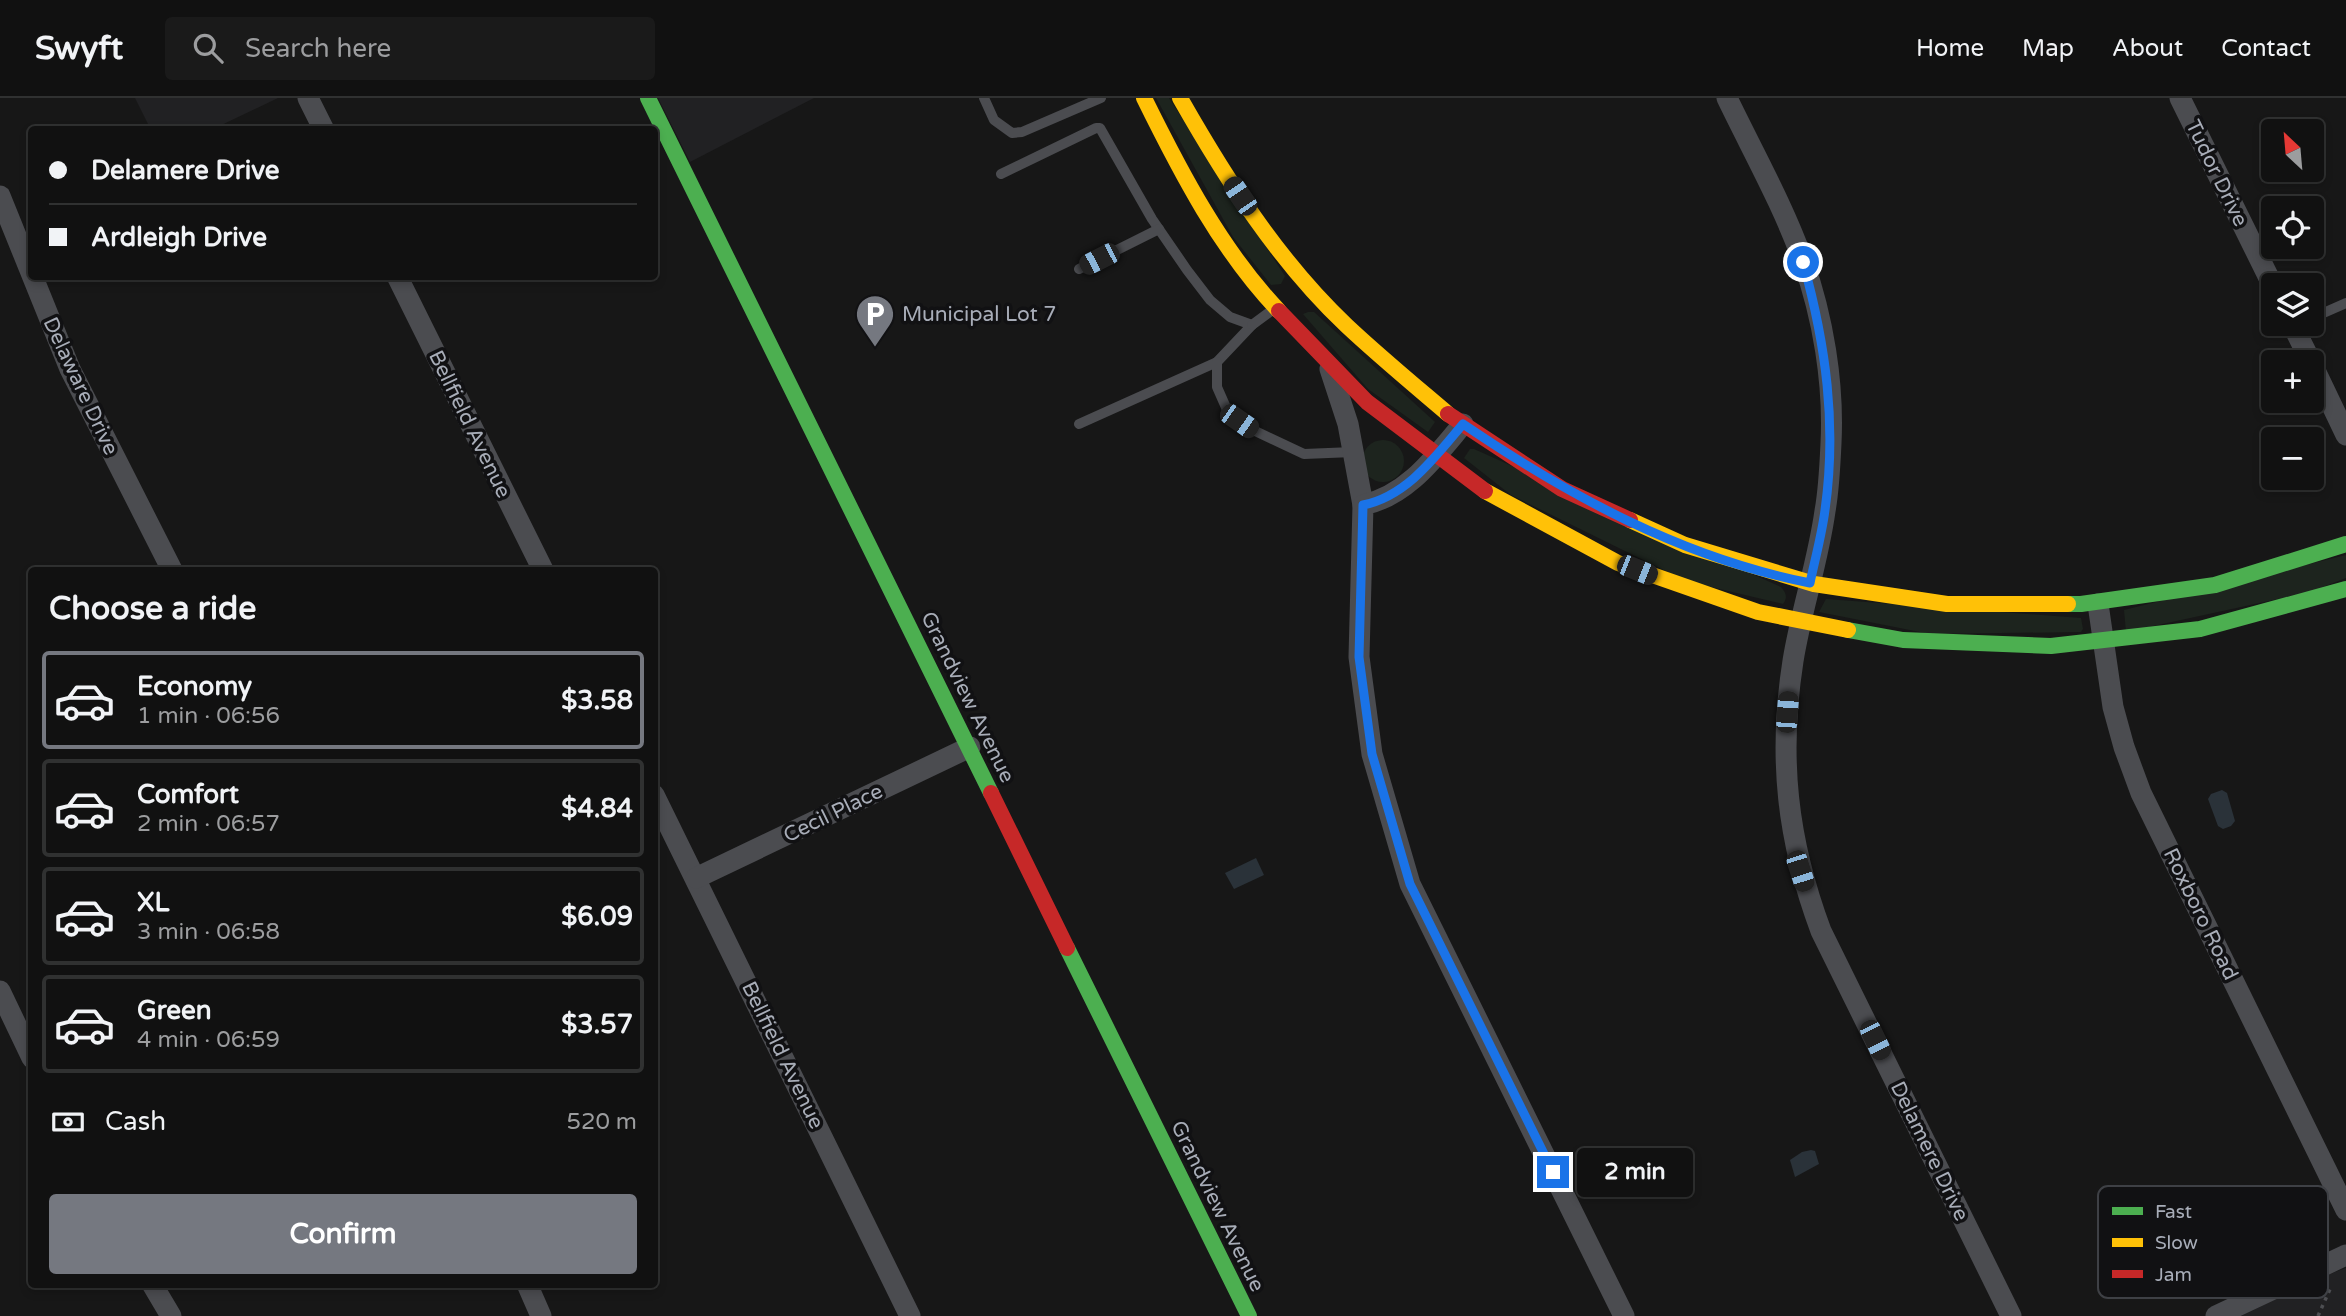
<!DOCTYPE html>
<meta charset="utf-8">
<style>
body{margin:0;font-family:"Varela Round",sans-serif;background:#1a1a1a;color:#f1f3f6;height:100vh;display:flex;flex-direction:column;font-size:26px;white-space:nowrap}
*{box-sizing:border-box;margin:0}
p{font-size:23px;color:#9c9d9f}
.icon{flex:none;width:38px;height:38px;fill:none;stroke:currentColor;stroke-width:2;stroke-linecap:round;stroke-linejoin:round}
.map{position:relative;flex:1;overflow:hidden}
.drawer{position:absolute;left:28px;top:469px;width:630px;height:721px;display:flex;flex-direction:column;background:#111;border-radius:7px;box-shadow:0 4px 10px #0003,0 0 0 2px #303131}
.drawer>*{flex:none}
.hud{position:absolute;left:28px;top:28px;width:630px;height:154px;border-radius:7px;box-shadow:0 4px 10px #0003,0 0 0 2px #303131;display:grid;align-content:center;height:154px;padding:0 21px;background:#111}
.needle{width:46px;rotate:334deg}
.controls{position:absolute;left:2261px;top:21px;display:grid;gap:14px}
.controls a{display:grid;place-items:center;width:63px;height:63px;border-radius:7px;background:#111;box-shadow:0 4px 10px #0003,0 0 0 2px #303131;font-size:35px}
.end{position:absolute;width:32px;height:32px;margin:-16px;border:9px solid #1a73e8;background:#fff;box-shadow:0 0 0 4px #fff}
.from{border-radius:50%}
.bubble{position:absolute;height:49px;border-radius:7px;background:#111;box-shadow:0 4px 10px #0003,0 0 0 2px #303131;font-size:23px;font-weight:700;line-height:49px;text-align:center}
.car{position:absolute;width:21px;height:42px;margin:-21px -10px;border-radius:9px;box-shadow:0 0 5px 2px #0007;background:linear-gradient(#222 24%,#8ab4d8 0 40%,#222 0 76%,#8ab4d8 0 86%,#222 0)}
.hud b{display:flex;align-items:center;gap:24px;height:66px;font-size:26px}
.hud b+b{border-top:2px solid #303131}
.hud i{width:18px;height:18px;background:#f1f3f6}
ul{padding:0;list-style:none}
li{display:flex;align-items:center;gap:21px;height:98px;margin:0 14px 10px;padding:0 7px;border:4px solid #303131;border-radius:7px}
li div{flex:1}
li b{display:block;font-size:26px}
li em{font-style:normal;font-weight:700}
li.on{border-color:#757880}
li>.icon{width:63px;height:63px;stroke-width:1.5}
h2{padding:0 21px;font-size:32px;line-height:84px}
.pay{display:flex;align-items:center;gap:18px;height:77px;padding:0 21px;font-size:26px}
.pay p{margin-inline-start:auto}
.cta{display:flex;gap:14px;margin-top:auto;padding:14px 21px}
.cta a{flex:1;height:80px;border-radius:7px;background:#757880;color:#fff;font-size:28px;font-weight:700;line-height:80px;text-align:center}
header{display:flex;align-items:center;gap:42px;box-sizing:border-box;height:98px;padding:0 35px;background:#111;border-bottom:2px solid #303131}
header strong{font-size:33px}
nav{display:flex;gap:38px;margin-inline-start:auto;font-size:24px}
.search{width:490px;height:63px;background:#1a1a1a;display:flex;align-items:center;gap:18px;box-sizing:border-box;padding:0 24px;border-radius:7px;color:#9c9d9f;font-size:26px}
.map>svg:first-child{display:block}
.built{fill:#212123}
.green{fill:#1d241e}
.water{fill:#2a3239}
.lines{fill:none;stroke-linecap:round;stroke-linejoin:round}
.path{stroke:#4d4e52;stroke-width:3.5;stroke-dasharray:3.5 5;stroke-linecap:butt}
.lane{stroke:#4b4c50;stroke-width:10}
.street{stroke:#4b4c50;stroke-width:21}
.fast{stroke:#4caf50;stroke-width:16}
.slow{stroke:#ffc107;stroke-width:16}
.jam{stroke:#c62828;stroke-width:16}
.route{stroke:#1a73e8;stroke-width:9}
.labels{text-anchor:middle;stroke-width:7;stroke-linejoin:round;paint-order:stroke}
.street-label{font-size:21px;fill:#a8adb8;stroke:#111113}
.poi-label{font-size:21px;fill:#a8adb8;stroke:#111113;text-anchor:start}
.key{fill:#111113;stroke:#3e4045;stroke-width:2}
.key-label{font-size:19px;fill:#a8adb8}
</style>
<header>
<strong>Swyft</strong>
<div class="search"><svg class="icon" aria-label="search" viewBox="0 0 24 24"><circle cx="10" cy="10" r="6"/><path d="M15 15l6 6"/></svg>Search here</div>
<nav><a>Home</a><a>Map</a><a>About</a><a>Contact</a></nav>
</header>
<div class="map">
<svg width="2346" height="1218" viewBox="0 0 2346 1218">
<rect width="100%" height="100%" fill="#171717"/>
<g class="built">
<path d="M135,0H278L213,31L151,32Z"/>
<path d="M658,0H814L690,64Z"/>
<path d="M2346,1170V1218H2241L2327,1177Z"/>
</g>
<g class="green">
<path d="M1156,0H1169L1285,178L1281,186L1271,187L1233,139Z"/>
<path d="M1308,214H1314L1435,324L1428,334L1368,291L1303,216Z"/>
<circle cx="1383" cy="363" r="21"/>
<path d="M1470,351H1474L1781,489C1786,495 1788,499 1783,506L1686,483L1511,397L1464,360Z"/>
<path d="M2346,457V480L2310,494L2126,534L2124,512Z"/>
<path d="M1826,501L2081,520L2083,531L2081,534L1930,536L1819,514Z"/>
</g>
<g class="water">
<path d="M2222,692L2227,695L2235,723L2231,728L2223,731L2218,728L2208,701L2211,696Z"/>
<path d="M1256,760L1264,777L1234,791L1225,775Z"/>
<path d="M1811,1052L1815,1053L1819,1066L1795,1079L1790,1062L1802,1054Z"/>
</g>
<g class="lines">
<path class="path" d="M2318,1218L2331,1189"/>
<g class="lane">
<path d="M984,0L994,22L1012,35L1022,34L1101,0"/>
<path d="M1001,76L1096,30H1100L1152,121L1187,172L1210,202L1230,219L1252,227L1217,264L1079,326"/>
<path d="M1079,171L1159,131"/>
<path d="M2312,220L2346,205"/>
<path d="M1252,227L1275,210"/>
<path d="M1217,264V289L1228,314L1251,331L1304,356L1353,354"/>
</g>
<g class="street">
<path d="M308,0L324,32"/>
<path d="M1727,0C1753,54 1783,107 1803,163C1823,219 1834,285 1831,345C1830,367 1829,391 1825,413C1818,464 1801,513 1793,563C1778,659 1787,742 1821,833L2011,1218"/>
<path d="M2180,0L2273,188"/>
<path d="M0,98L70,271L172,472"/>
<path d="M397,178L543,472"/>
<path d="M2292,226L2311,264"/>
<path d="M2312,266L2346,337"/>
<path d="M1330,271L1348,326L1363,407"/>
<path d="M1463,326C1435,359 1407,398 1363,407L1359,559L1372,656L1410,786L1624,1218"/>
<path d="M2098,506L2113,609L2124,649L2141,695L2346,1112"/>
<path d="M654,697L910,1218"/>
<path d="M696,780L970,649"/>
<path d="M0,893L32,960"/>
<path d="M152,1186L171,1218"/>
<path d="M527,1186L541,1218"/>
<path d="M2216,1218L2346,1157"/>
</g>
<g class="fast">
<path d="M648,0L991,695"/>
<path d="M2068,506H2081L2215,487L2346,446"/>
<path d="M1848,532L1903,542L2051,548L2200,531L2346,491"/>
<path d="M1067,850L1249,1218"/>
</g>
<g class="slow">
<path d="M1144,0C1181,75 1221,152 1279,213"/>
<path d="M1180,0C1226,81 1279,164 1347,228C1379,258 1414,287 1448,316"/>
<path d="M1485,393L1618,465L1758,514L1848,532"/>
<path d="M1630,422L1685,447L1814,486L1947,506H2068"/>
</g>
<g class="jam">
<path d="M1279,213L1367,304L1485,393"/>
<path d="M1448,316L1562,391L1630,422"/>
<path d="M991,695L1067,850"/>
</g>
</g>
<g class="lines">
<path class="route" d="M1553,1074L1410,786L1372,656L1359,559L1363,407C1407,398 1435,359 1463,326C1569,398 1683,460 1810,485C1815,461 1822,436 1825,412C1837,327 1826,247 1803,164"/>
</g>
<defs>
<g id="parking-pin" transform="scale(2.0125)"><path d="M0 17L-7.5 6A9.5 9.5 0 1 1 7.5 6Z" fill="#757880" stroke="#111113"/><path d="M-3.5-5.5H1a3.5 3.5 0 0 1 0 7H-1V5.5H-3.5ZM-1-3.4V-.6H.8a1.4 1.4 0 0 0 0-2.8Z" fill="#fff"/></g>
</defs>
<g fill-rule="evenodd">
<use href="#parking-pin" x="875" y="216"/>
</g>
<g class="labels">
<g class="street-label">
<text transform="translate(2217 75) rotate(64)" y="7">Tudor Drive</text>
<text transform="translate(81 288) rotate(65)" y="7">Delaware Drive</text>
<text transform="translate(470 326) rotate(64)" y="7">Bellfield Avenue</text>
<text transform="translate(968 599) rotate(64)" y="7">Grandview Avenue</text>
<text transform="translate(833 715) rotate(-26)" y="7">Cecil Place</text>
<text transform="translate(2201 816) rotate(64)" y="7">Roxboro Road</text>
<text transform="translate(783 957) rotate(64)" y="7">Bellfield Avenue</text>
<text transform="translate(1930 1053) rotate(64)" y="7">Delamere Drive</text>
<text transform="translate(1218 1108) rotate(64)" y="7">Grandview Avenue</text>
</g>
<g class="poi-label">
<text x="902" y="223">Municipal Lot 7</text>
</g>
</g>
<rect x="2098" y="1088" width="230" height="112" rx="10" class="key"/>
<rect x="2112" y="1109" width="31" height="8" fill="#4caf50"/>
<rect x="2112" y="1140" width="31" height="9" fill="#ffc107"/>
<rect x="2112" y="1172" width="31" height="8" fill="#c62828"/>
<g class="key-label">
<text x="2155" y="1120">Fast</text>
<text x="2155" y="1151">Slow</text>
<text x="2155" y="1183">Jam</text>
</g>
</svg>
<div class="controls">
<a><svg class="needle" viewBox="-14 -14 28 28"><path d="M0-13l5 13h-10z" fill="#e53935"/><path d="M0 13l5-13h-10z" fill="#9c9d9f"/></svg></a>
<a><svg class="icon" aria-label="locate" viewBox="0 0 24 24"><circle cx="12" cy="12" r="6"/><path d="M12 2v4M12 18v4M2 12h4M18 12h4"/></svg></a>
<a><svg class="icon" aria-label="layers" viewBox="0 0 24 24"><path d="M12 4l9 5-9 5-9-5zM3 14l9 5 9-5"/></svg></a>
<a>+</a>
<a>−</a>
</div>
<i class="end from" style="left:1803px;top:164px"></i>
<i class="end" style="left:1553px;top:1074px"></i>
<div class="bubble" style="left:1577px;top:1050px;width:116px">2 min</div>
<i class="car" style="left:1240px;top:98px;rotate:326deg"></i>
<i class="car" style="left:1099px;top:161px;rotate:243deg"></i>
<i class="car" style="left:1239px;top:323px;rotate:125deg"></i>
<i class="car" style="left:1637px;top:472px;rotate:112deg"></i>
<i class="car" style="left:1787px;top:614px;rotate:4deg"></i>
<i class="car" style="left:1800px;top:773px;rotate:162deg"></i>
<i class="car" style="left:1875px;top:942px;rotate:154deg"></i>
<div class="hud">
<b><i class="from"></i>Delamere Drive</b>
<b><i></i>Ardleigh Drive</b>
</div>
<section class="drawer">
<h2>Choose a ride</h2>
<ul>
<li class="on"><svg class="icon" aria-label="car" viewBox="0 0 24 24"><path d="M5 17H2v-5l4-1 3-4h7l3 4 3 1v5h-3M9 17h6M6 11h13"/><circle cx="7" cy="17" r="2"/><circle cx="17" cy="17" r="2"/></svg><div><b>Economy</b><p>1 min · 06:56</p></div><em>$3.58</em></li>
<li><svg class="icon" aria-label="car" viewBox="0 0 24 24"><path d="M5 17H2v-5l4-1 3-4h7l3 4 3 1v5h-3M9 17h6M6 11h13"/><circle cx="7" cy="17" r="2"/><circle cx="17" cy="17" r="2"/></svg><div><b>Comfort</b><p>2 min · 06:57</p></div><em>$4.84</em></li>
<li><svg class="icon" aria-label="car" viewBox="0 0 24 24"><path d="M5 17H2v-5l4-1 3-4h7l3 4 3 1v5h-3M9 17h6M6 11h13"/><circle cx="7" cy="17" r="2"/><circle cx="17" cy="17" r="2"/></svg><div><b>XL</b><p>3 min · 06:58</p></div><em>$6.09</em></li>
<li><svg class="icon" aria-label="car" viewBox="0 0 24 24"><path d="M5 17H2v-5l4-1 3-4h7l3 4 3 1v5h-3M9 17h6M6 11h13"/><circle cx="7" cy="17" r="2"/><circle cx="17" cy="17" r="2"/></svg><div><b>Green</b><p>4 min · 06:59</p></div><em>$3.57</em></li>
</ul>
<div class="pay"><svg class="icon" aria-label="cash" viewBox="0 0 24 24"><path d="M3 7h18v10H3z"/><circle cx="12" cy="12" r="2"/></svg>Cash<p>520 m</p></div>
<div class="cta"><a>Confirm</a></div>
</section>
</div>
